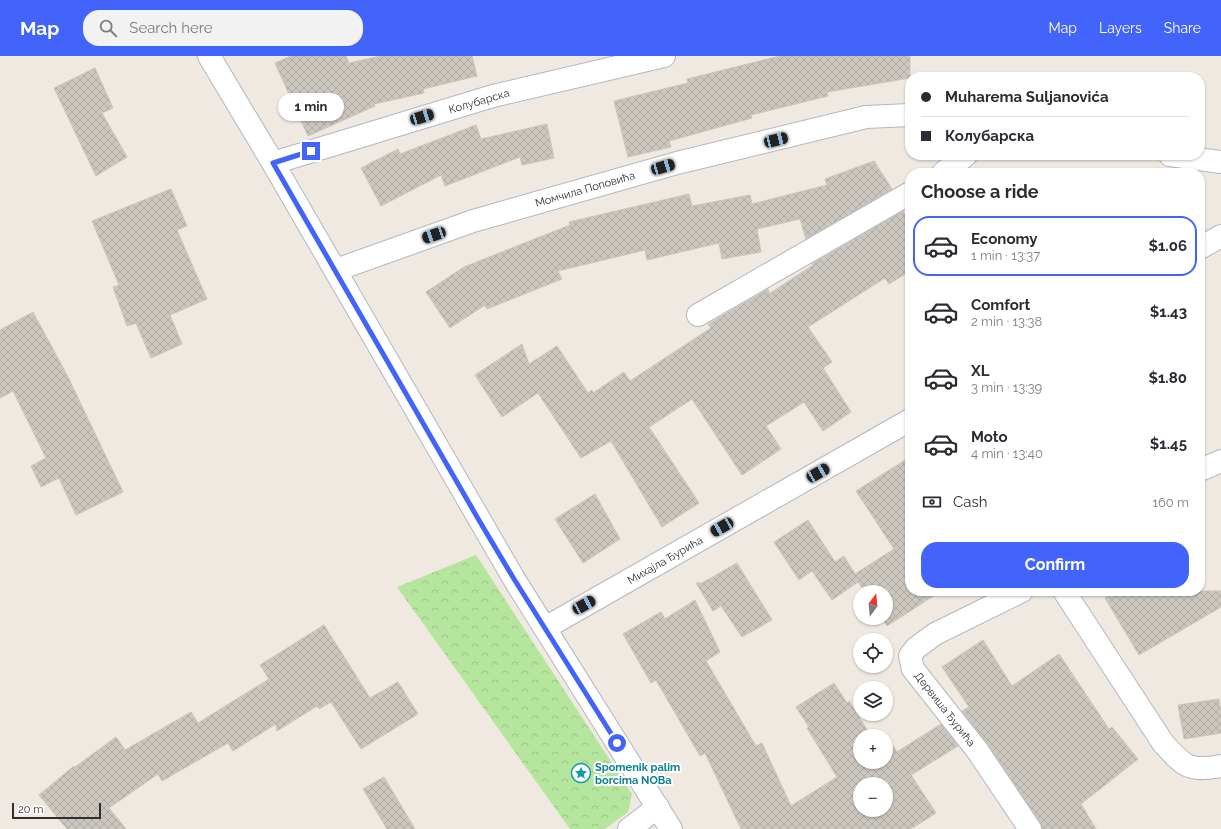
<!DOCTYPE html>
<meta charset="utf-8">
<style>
body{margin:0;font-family:Raleway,sans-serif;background:#f2f2f3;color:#2b2b33;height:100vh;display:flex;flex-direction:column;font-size:15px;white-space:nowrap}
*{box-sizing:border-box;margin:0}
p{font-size:13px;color:#7c7c81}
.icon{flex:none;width:22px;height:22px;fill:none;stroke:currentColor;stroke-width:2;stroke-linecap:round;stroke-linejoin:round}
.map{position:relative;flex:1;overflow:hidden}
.sheet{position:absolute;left:905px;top:112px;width:300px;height:428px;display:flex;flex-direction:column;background:#fff;border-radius:16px;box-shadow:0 1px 3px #0004}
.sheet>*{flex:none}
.banner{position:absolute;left:905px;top:16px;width:300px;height:88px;border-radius:16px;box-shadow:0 1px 3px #0004;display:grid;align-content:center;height:88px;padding:0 16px;background:#fff}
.needle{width:26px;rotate:15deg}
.tools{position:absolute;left:853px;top:529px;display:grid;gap:8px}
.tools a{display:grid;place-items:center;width:40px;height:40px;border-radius:50%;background:#fff;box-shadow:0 1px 3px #0004;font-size:20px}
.scale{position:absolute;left:12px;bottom:10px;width:89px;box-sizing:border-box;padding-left:4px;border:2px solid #2e2e2e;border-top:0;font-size:11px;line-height:14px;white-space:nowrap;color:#2e2e2e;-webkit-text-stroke:3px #fff;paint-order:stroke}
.end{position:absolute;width:18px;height:18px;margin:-9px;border:5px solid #4264fb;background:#fff;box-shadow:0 0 0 2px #fff}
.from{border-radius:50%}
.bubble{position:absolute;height:28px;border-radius:14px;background:#fff;box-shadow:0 1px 3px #0004;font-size:13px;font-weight:700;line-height:28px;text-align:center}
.car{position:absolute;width:12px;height:24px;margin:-12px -6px;border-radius:5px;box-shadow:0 0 3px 1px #0007;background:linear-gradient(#222 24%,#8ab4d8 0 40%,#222 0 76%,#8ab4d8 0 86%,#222 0)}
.banner b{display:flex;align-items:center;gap:14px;height:38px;font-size:15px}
.banner b+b{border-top:1px solid #e1e1e2}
.banner i{width:10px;height:10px;background:#2b2b33}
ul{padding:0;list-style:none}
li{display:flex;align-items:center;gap:12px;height:60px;margin:0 8px 6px;padding:0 8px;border:2px solid transparent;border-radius:16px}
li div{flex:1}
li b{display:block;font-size:15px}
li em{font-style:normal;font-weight:700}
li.active{border-color:#4264fb}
li>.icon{width:36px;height:36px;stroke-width:1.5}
h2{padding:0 16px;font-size:18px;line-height:48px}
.pay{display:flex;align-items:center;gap:10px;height:44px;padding:0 16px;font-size:15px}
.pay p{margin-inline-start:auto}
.button{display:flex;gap:8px;margin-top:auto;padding:8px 16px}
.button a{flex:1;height:46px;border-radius:16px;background:#4264fb;color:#fff;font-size:16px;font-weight:700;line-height:46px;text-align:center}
header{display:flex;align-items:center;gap:24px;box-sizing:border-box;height:56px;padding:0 20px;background:#4264fb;color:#fff}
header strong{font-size:19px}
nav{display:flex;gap:22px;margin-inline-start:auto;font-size:14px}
.search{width:280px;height:36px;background:#f2f2f3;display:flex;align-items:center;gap:10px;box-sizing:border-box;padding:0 14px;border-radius:16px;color:#7c7c81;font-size:15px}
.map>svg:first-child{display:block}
.park{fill:url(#park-crowns)}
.building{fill:url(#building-cross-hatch);stroke:#cbc5ba;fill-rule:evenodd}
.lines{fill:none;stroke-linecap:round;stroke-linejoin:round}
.minor-casing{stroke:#b4b7c1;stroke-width:24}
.minor{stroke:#fff;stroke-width:22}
.route{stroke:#4264fb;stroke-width:5}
.labels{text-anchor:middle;stroke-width:4;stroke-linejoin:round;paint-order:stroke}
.street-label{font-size:11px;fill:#2e2e2e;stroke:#fff}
.culture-label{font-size:11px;font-weight:bold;fill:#0d838f;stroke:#fff;text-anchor:start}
</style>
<header>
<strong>Map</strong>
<div class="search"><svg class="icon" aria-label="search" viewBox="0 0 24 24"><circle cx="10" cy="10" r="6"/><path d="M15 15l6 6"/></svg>Search here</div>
<nav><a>Map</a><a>Layers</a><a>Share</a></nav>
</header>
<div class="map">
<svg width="1221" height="773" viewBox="0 0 1221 773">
<defs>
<pattern id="park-crowns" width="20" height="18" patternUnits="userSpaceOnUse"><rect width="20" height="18" fill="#b6e59e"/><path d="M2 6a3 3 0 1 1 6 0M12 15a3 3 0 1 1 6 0" fill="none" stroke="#9dc588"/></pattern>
<pattern id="building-cross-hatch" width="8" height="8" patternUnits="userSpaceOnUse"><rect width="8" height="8" fill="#cbc7bf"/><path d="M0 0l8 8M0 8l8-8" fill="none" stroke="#afaba4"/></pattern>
</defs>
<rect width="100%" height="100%" fill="#efe9e1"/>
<path class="park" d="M476,499L632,738L628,756L605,773H570L397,531Z"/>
<g class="building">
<path d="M291,0H346L349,7L381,0H472L477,20L423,33L424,37L374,48L375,50L308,80L275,7Z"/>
<path d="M780,0H910V22L827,36L828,40L751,59L752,62L669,85L671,91L628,101L614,45L688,27L687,23Z"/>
<path d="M95,12L113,52L102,57L127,101L96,120L54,32Z"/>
<path d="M547,68L554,102L522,109L520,101L445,130L441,119L381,150L361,112L398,93L400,98L476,69L481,83Z"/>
<path d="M874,105L892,133L806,183L800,163L757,173L761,196L722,203L719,187L647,204L645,194L558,215L562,223L487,253L485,249L450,272L426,236L464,211L570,169L569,166L689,138L692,150L750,139L752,148L827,129L825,123Z"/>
<path d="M171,133L187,170L177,174L207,243L170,259L182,288L151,302L136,267L127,270L113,231L119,229L92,165Z"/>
<path d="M910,154V215L889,228L885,222L808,271L832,306L823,312L851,356L823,375L804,346L766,370L781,393L742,419L692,343L649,371L699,447L662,471L611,385L581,402L538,337L502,361L475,319L522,288L529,308L557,290L588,337L592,334L593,337L624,316L630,325L711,272L708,268L710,267L768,233L769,238L813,209L812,208L903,155L904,158Z"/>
<path d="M33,256L68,321L123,436L76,459L59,422L41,431L31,410L46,402L13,335L0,342V274Z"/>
<path d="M910,401V535H941L887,570L882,562H886V536H865L858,526L832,544L812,515L799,524L774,486L808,464L835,506L844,500L855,518L894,493L856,435Z"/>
<path d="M595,438L620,483L583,507L555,463Z"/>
<path d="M737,507L772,564L742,581L721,550L713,555L696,527H702Z"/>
<path d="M1118,535H1221V551L1139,599L1105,542Z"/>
<path d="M695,544L720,596L706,605L756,690L762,687L791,750L837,721L807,672L809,671L796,651L834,627L847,647L849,645L871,680H860V706H886V679L897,696L941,668L958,690L911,719L936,757L911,773H741L705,697L700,700L656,624L651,627L623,578L661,556L665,563ZM860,728H886V754H860Z"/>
<path d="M324,569L370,642L398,626L418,658L361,693L331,646L319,653L317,650L277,675L276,668L233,695L228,687L162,725L158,718L109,752L126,773H67L39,739L74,710L75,711L116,681L125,694L191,656L198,667L269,623L260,609Z"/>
<path d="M983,584L1012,630L1059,598L1109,673L1112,671L1138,703L1081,748L1096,773H1042L1040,766L987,687L962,655L969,651L942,611Z"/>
<path d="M1219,643L1221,657V677L1184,683L1178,649Z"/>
<path d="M384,721L415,773H387L363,733Z"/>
</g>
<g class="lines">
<g class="minor-casing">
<g id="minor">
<path d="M209,0L273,107L514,523L671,773"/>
<path d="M1170,99L1221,106"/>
<path d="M273,107L493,40L664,0"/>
<path d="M943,117L966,99"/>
<path d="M1200,192L1221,180"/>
<path d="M336,214L473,165L677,107L866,61L910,59"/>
<path d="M698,259L910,137"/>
<path d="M1200,414L1221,405"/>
<path d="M1022,535L935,578L916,592L910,600L913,613L977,694L1030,773"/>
<path d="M1064,535L1163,687C1184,710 1188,716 1221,710"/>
<path d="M545,572L910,364"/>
<path d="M629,773L658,751"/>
</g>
</g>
<use href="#minor" class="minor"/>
</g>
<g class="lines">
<path class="route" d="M311,95L273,107L480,466L514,523L617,687"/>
</g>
<defs>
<g id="sight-ring" transform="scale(1)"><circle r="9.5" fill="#fff" stroke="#0f9aa8" stroke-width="1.5"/><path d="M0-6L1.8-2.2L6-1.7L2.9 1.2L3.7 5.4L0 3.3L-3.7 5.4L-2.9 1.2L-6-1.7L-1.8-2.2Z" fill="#0f9aa8"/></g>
</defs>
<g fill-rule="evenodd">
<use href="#sight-ring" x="581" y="717"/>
</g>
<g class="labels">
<g class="street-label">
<text transform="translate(479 45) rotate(-16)" y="4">Колубарска</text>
<text transform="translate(585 133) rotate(-16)" y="4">Момчила Поповића</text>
<text transform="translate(665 504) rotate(-30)" y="4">Михајла Ђурића</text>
<text transform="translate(945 653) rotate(52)" y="4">Дервиша Ђурића</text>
</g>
<g class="culture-label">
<text x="595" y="715">Spomenik palim<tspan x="595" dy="13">borcima NOBa</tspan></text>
</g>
</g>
</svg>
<div class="tools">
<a><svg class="needle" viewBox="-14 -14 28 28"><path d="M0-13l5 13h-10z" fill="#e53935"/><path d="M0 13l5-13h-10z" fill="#7c7c81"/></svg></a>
<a><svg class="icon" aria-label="locate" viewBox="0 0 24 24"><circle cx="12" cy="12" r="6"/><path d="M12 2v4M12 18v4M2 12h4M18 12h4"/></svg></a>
<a><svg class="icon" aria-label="layers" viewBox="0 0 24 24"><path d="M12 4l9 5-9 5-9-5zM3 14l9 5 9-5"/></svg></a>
<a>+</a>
<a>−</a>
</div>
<div class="scale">20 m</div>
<i class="end from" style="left:617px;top:687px"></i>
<i class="end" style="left:311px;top:95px"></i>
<div class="bubble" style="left:278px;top:37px;width:66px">1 min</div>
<i class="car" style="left:422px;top:61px;rotate:73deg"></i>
<i class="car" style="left:776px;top:84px;rotate:76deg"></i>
<i class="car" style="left:663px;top:111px;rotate:74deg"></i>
<i class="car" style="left:434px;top:179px;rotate:251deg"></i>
<i class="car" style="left:818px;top:417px;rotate:60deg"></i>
<i class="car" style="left:722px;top:471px;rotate:240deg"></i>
<i class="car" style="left:584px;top:549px;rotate:61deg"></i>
<div class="banner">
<b><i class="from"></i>Muharema Suljanovića</b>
<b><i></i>Колубарска</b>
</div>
<section class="sheet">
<h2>Choose a ride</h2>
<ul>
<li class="active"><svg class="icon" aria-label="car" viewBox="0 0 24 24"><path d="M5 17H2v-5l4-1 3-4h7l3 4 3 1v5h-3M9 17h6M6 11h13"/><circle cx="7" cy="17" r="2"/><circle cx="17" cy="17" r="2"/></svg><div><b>Economy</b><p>1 min · 13:37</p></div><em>$1.06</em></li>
<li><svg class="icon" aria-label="car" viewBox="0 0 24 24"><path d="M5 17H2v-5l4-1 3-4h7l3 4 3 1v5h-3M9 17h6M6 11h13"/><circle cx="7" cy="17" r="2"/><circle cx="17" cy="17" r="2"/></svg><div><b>Comfort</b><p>2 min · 13:38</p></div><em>$1.43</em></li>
<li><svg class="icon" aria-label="car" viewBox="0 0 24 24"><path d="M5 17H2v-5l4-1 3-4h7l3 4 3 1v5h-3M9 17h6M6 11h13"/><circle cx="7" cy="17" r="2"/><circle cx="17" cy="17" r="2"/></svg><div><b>XL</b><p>3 min · 13:39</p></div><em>$1.80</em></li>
<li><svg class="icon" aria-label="car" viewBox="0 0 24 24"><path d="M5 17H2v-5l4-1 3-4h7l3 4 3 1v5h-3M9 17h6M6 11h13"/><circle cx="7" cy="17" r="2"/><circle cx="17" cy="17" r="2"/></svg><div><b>Moto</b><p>4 min · 13:40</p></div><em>$1.45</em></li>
</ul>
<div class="pay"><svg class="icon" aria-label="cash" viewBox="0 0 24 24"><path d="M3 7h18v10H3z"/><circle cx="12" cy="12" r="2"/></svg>Cash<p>160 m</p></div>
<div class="button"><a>Confirm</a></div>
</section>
</div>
